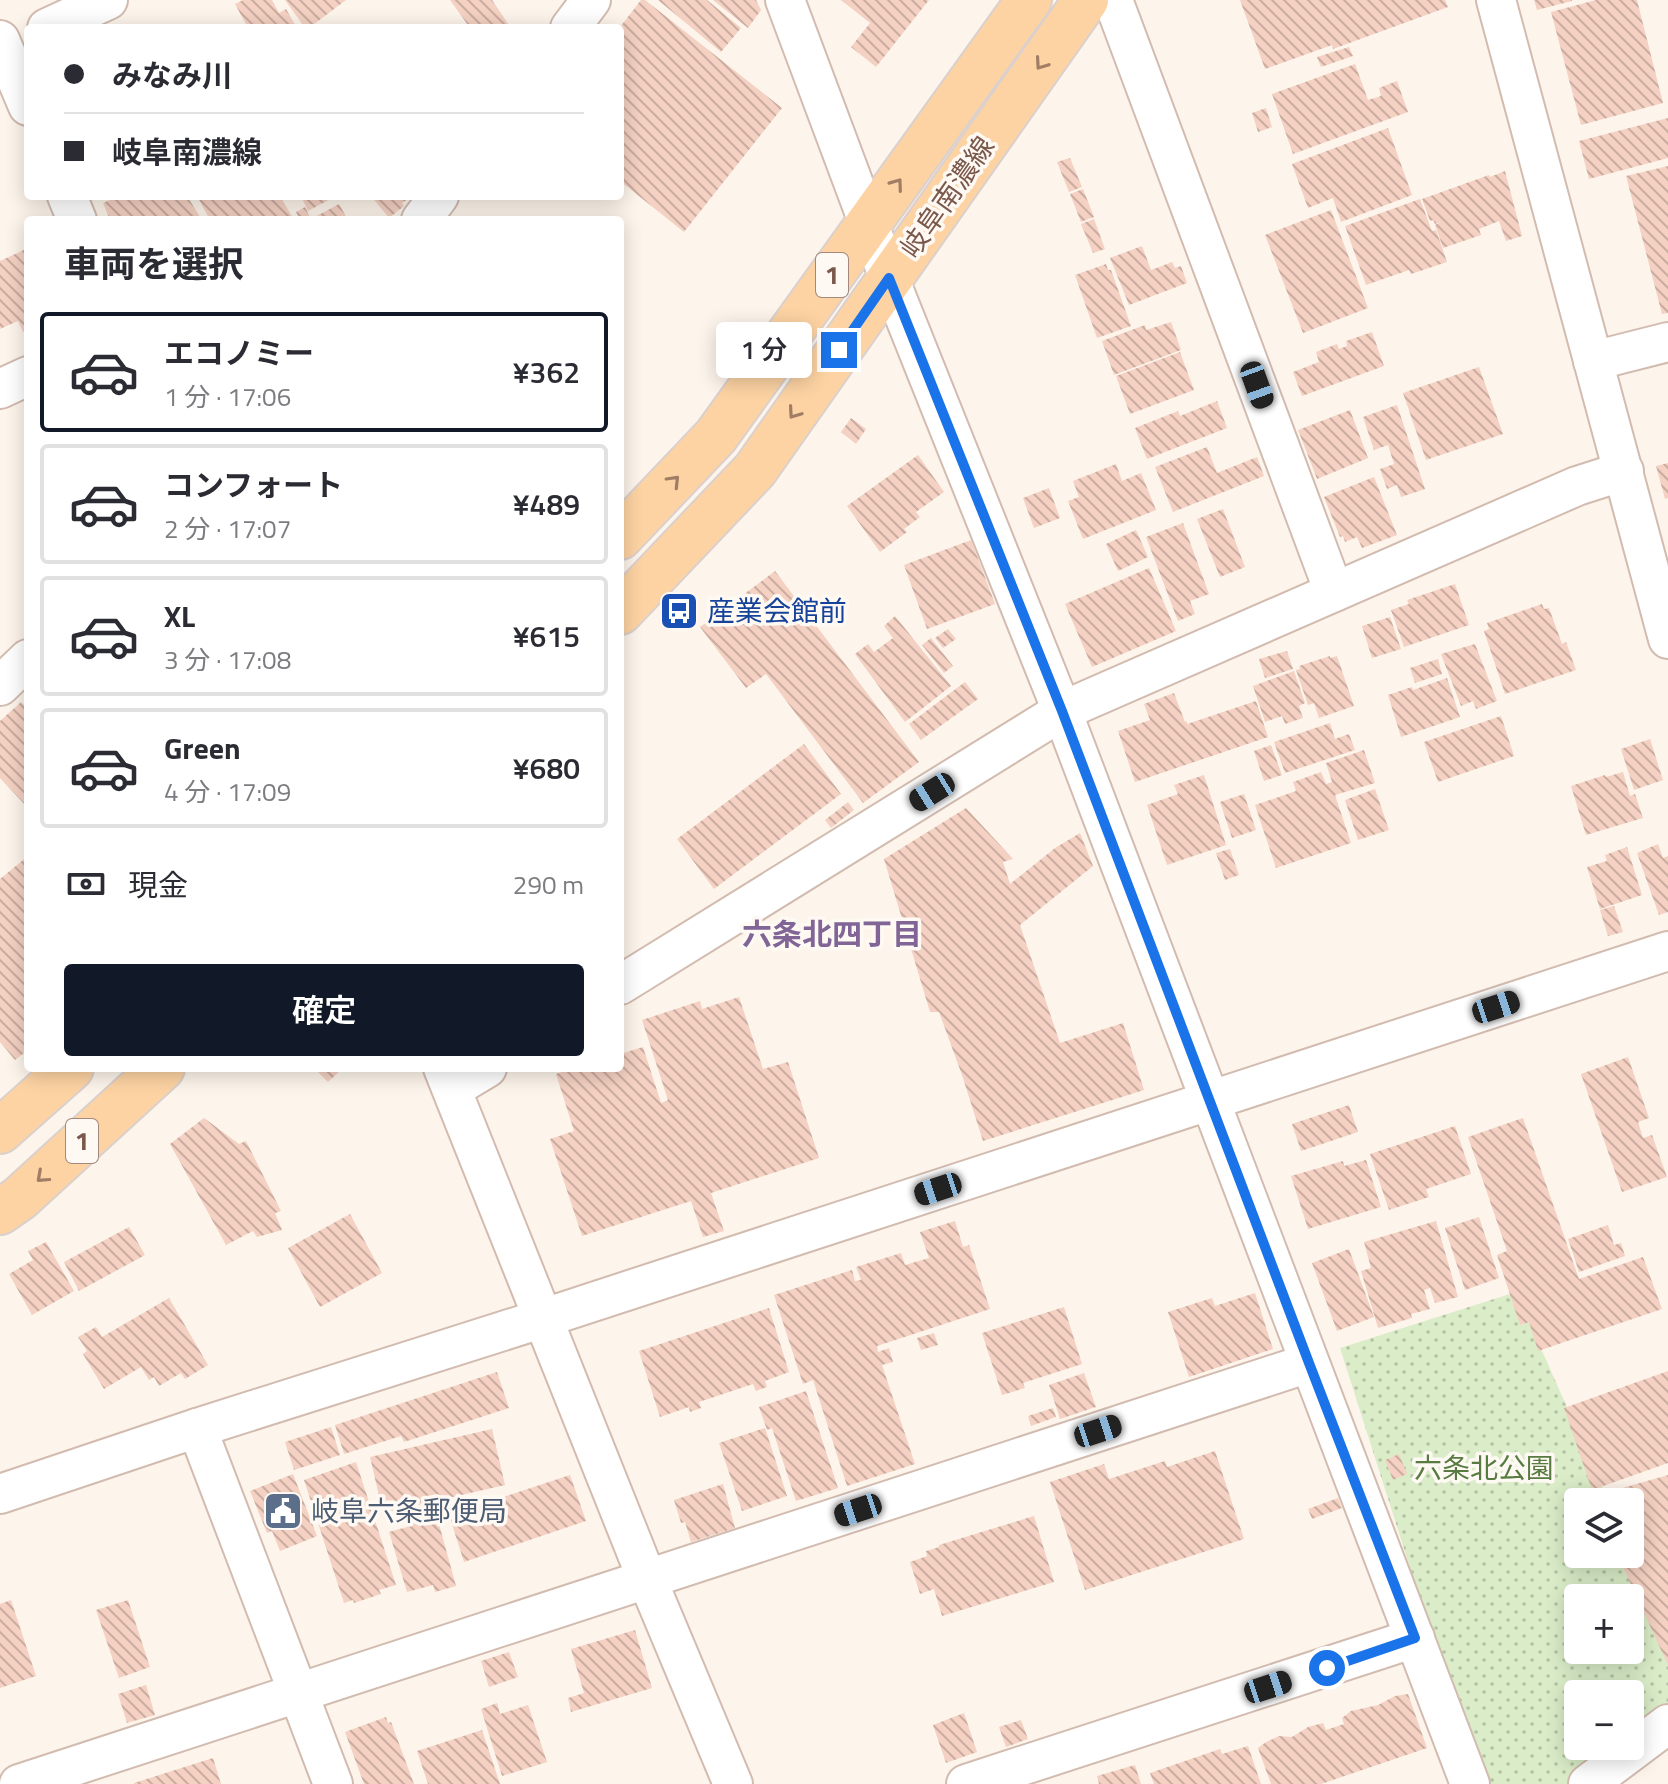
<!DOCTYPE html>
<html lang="ja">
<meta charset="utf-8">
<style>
body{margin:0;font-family:"Titillium Web","Noto Sans JP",sans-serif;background:#f7f7f7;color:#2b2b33;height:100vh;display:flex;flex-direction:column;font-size:30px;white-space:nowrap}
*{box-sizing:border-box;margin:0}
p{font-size:26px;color:#7c7c81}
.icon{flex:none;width:44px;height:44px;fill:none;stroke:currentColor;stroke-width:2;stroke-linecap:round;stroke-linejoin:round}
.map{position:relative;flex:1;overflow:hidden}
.side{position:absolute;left:24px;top:216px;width:600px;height:856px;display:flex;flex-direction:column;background:#fff;border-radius:8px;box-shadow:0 4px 20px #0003}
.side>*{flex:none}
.banner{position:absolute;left:24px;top:24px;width:600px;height:176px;border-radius:8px;box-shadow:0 4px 20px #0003;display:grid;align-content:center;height:176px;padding:0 40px;background:#fff}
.tools{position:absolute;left:1564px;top:1488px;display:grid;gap:16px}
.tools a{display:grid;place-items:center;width:80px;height:80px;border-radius:8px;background:#fff;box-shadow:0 4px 20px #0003;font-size:40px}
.end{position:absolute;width:36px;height:36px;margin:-18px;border:10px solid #1a73e8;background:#fff;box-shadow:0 0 0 4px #fff}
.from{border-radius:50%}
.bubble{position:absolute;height:56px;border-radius:8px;background:#fff;box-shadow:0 4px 20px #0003;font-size:26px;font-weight:600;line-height:56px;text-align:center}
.car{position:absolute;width:24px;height:48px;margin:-24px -12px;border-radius:10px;box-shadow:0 0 6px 2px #0007;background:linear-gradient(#222 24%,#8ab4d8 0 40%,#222 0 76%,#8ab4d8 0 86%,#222 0)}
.banner b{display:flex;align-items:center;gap:28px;height:76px;font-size:30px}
.banner b+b{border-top:2px solid #e1e1e2}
.banner i{width:20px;height:20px;background:#2b2b33}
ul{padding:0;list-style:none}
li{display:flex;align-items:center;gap:24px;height:120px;margin:0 16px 12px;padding:0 24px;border:4px solid #e1e1e2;border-radius:8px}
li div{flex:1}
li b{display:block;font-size:30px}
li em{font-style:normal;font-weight:600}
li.active{border-color:#111827}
li>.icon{width:72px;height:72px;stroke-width:1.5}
h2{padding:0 40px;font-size:36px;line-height:96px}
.pay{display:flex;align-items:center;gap:20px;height:88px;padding:0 40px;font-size:30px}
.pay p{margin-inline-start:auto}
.cta{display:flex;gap:16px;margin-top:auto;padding:16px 40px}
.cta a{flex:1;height:92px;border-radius:8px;background:#111827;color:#fff;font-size:32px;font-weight:600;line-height:92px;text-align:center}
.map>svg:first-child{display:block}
.park{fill:url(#park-dots);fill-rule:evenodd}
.building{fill:url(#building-back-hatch)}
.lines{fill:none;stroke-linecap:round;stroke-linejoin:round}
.minor-casing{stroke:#d2bbaf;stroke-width:42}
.major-casing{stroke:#dad0cd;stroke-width:48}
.minor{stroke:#fff;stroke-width:38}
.major{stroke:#fdd3a3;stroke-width:44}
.oneway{stroke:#a27d66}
.route{stroke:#1a73e8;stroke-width:10}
.labels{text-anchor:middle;stroke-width:7;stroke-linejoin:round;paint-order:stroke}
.shield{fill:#fff9f3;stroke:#a3887e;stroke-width:2}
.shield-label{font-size:26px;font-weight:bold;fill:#7b584c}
.street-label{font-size:28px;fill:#7b584c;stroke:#fff9f3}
.transit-label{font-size:28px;fill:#164399;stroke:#fff9f3;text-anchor:start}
.park-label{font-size:28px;fill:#577b40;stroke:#fff9f3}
.service-label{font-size:28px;fill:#4e5e75;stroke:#fff9f3;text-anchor:start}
.neighbourhood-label{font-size:30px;font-weight:bold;fill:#816596;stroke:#fff9f3}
</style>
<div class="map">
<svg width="1668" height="1784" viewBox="0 0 1668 1784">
<defs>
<pattern id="park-dots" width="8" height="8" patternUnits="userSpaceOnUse" patternTransform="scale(2)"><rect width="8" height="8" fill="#daedc8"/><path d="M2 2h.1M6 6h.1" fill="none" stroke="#b6c3a5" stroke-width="1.8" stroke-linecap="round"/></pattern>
<pattern id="building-back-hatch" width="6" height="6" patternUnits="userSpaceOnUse" patternTransform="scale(2)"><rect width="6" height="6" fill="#f4d1c2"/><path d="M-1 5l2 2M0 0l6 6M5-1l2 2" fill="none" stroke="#cbaca0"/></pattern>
</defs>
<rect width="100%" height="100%" fill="#fdf5eb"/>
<path class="park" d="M1516,1292L1609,1502H1578V1554H1630L1668,1636V1721L1582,1784H1479L1340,1348ZM1578,1598H1630V1650H1578ZM1578,1694H1630V1746H1578Z"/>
<g class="building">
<path d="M243,0H272L279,13L286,9L297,28H248L235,4Z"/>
<path d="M285,0H346L309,28H305Z"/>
<path d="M450,0H492L511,28H470Z"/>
<path d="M641,0H645L782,108L684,232L620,181V27Z"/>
<path d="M658,0H707L741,28L721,52Z"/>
<path d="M713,0H756L761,10L748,28Z"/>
<path d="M841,0H929L876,67L851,47L870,23Z"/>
<path d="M1240,0H1445L1448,7L1333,49L1332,45L1265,69Z"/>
<path d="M1534,0H1572V1L1537,10Z"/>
<path d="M1596,0H1637L1663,103L1581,125L1551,12Z"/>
<path d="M1349,47L1353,56L1321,67L1317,57Z"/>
<path d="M1355,64L1368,100L1381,96L1379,88L1397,81L1408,112L1293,154L1272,94Z"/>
<path d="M1266,108L1272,127L1258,132L1252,113Z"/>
<path d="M1668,118V158L1589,179L1579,141Z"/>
<path d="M1388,128L1412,195L1341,222L1333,198L1308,208L1292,164Z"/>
<path d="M1070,158L1082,187L1069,192L1057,162Z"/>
<path d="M1668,166V313L1662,314L1626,176Z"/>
<path d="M1505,171L1522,236L1506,241L1499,221L1479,229L1481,235L1443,248L1435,225L1441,222L1435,224L1433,220L1430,221L1422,199L1489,175L1490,177Z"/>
<path d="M1083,189L1094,217L1081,222L1070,194Z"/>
<path d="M119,196L121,200L131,196H187L202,220H110L103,203Z"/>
<path d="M197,196H280L294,220H210Z"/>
<path d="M306,196H336L308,211L302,198Z"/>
<path d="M371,196H412L402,203L404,206L389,218Z"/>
<path d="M1420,199L1432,231L1436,230L1447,262L1411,274L1409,270L1366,285L1345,226Z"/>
<path d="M339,204L348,220H300L296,212L305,207L311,219Z"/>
<path d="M1331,210L1368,308L1303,333L1265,235Z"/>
<path d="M1094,219L1105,249L1093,253L1081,224Z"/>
<path d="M1142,246L1151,270L1172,262L1175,268L1181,266L1187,283L1129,305L1110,258Z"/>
<path d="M28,248V330L23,332L18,321L0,329V261Z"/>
<path d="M1106,264L1108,270H1111L1131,326L1097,338L1075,275Z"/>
<path d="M1171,322L1181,350L1114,375L1102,341L1145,325L1146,330Z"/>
<path d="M1372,332L1384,366L1302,396L1293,372L1319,362L1316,352L1337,344L1339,349L1347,346L1346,341Z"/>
<path d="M1180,352L1194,390L1130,414L1116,376Z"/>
<path d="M1479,367L1503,434L1426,460L1403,393Z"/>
<path d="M1217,401L1227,428L1147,459L1135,428L1178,411L1180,416Z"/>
<path d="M1397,405L1425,489L1401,497L1397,485L1387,489L1380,469L1394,464L1388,445L1374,450L1363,417Z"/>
<path d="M1350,410L1368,458L1317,479L1298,430Z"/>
<path d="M851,418L866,429L856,444L841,432Z"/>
<path d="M1207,447L1217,473L1257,457L1264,476L1173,512L1155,467Z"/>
<path d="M918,455L944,492L916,512L920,517L904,529L907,532L880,552L847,506Z"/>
<path d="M1668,463V498L1665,499L1656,466Z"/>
<path d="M1116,464L1122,481L1141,473L1156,510L1083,539L1068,501L1079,497L1073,481Z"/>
<path d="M1374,477L1397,535L1362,548L1357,537L1345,542L1343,536L1340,537L1324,497Z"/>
<path d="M1049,488L1060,518L1034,528L1023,498Z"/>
<path d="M1223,509L1245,567L1220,577L1197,519Z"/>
<path d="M1183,523L1209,594L1190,601L1195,614L1178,621L1146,537Z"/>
<path d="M1136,530L1148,557L1118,571L1106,544Z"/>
<path d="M971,540L995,604L927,629L904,565Z"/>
<path d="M1149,568L1176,631L1092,667L1065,604Z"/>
<path d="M775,571L919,762L863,803L766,674L746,688L700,627Z"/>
<path d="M1455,584L1469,625L1404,647L1391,610L1409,604L1407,600Z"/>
<path d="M1542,604L1544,609L1549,608L1562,644L1566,642L1576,670L1505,694L1484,631L1489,629L1487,623Z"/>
<path d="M895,616L951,686L905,722L855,654L868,644L874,652L893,638L884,626Z"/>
<path d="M1390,617L1401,649L1372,658L1362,626Z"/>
<path d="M948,629L956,639L943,648L935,638Z"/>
<path d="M931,638L953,666L944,673L922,645Z"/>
<path d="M1475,644L1497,701L1476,709L1473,701L1461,706L1441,654Z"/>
<path d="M1287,651L1293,669L1265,678L1259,659Z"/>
<path d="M1330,656V658L1337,656L1354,706L1319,718L1314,703L1308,705L1296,670L1300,669L1299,666Z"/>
<path d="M1438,659L1442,674L1415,683L1410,668Z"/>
<path d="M1294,671L1305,703L1299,706L1303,718L1285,724L1282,716L1265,722L1253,686Z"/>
<path d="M1447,678L1460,717L1401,737L1388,695L1412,687L1413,690Z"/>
<path d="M965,682L978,699L921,740L909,724Z"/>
<path d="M1174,693L1185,722L1187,721V724L1256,701L1268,737L1135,782L1118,731L1150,720L1144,704Z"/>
<path d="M21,702L28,709V808L0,778V721Z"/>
<path d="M1501,716L1514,756L1438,782L1424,742Z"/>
<path d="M1330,723L1335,739L1349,734L1355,750L1285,773L1274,742Z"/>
<path d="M1650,739L1663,780L1634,790L1621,749Z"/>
<path d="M804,744L841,794L714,889L677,839Z"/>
<path d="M1271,745L1282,775L1264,781L1254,751Z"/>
<path d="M1364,750L1375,783L1335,795L1351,843L1276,868L1255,805L1296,791L1293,782L1321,772L1326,784L1332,782L1326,763Z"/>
<path d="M1623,772L1630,796L1635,794L1643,818L1586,835L1571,786L1605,775L1606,777Z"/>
<path d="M1204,775L1226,845L1167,865L1147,805L1178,794L1174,785Z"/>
<path d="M1375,789L1389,830L1358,840L1345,800Z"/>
<path d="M1244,794L1256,830L1232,838L1220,802Z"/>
<path d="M848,802L854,810L831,828L825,820Z"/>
<path d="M966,808L1013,859L1003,862L1010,884L1055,848L1080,833L1093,866L1020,925L1060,1043L1123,1023L1144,1090L983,1141L962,1075L939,1012H930L884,859Z"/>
<path d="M1658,844L1663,858L1668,856V912L1659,915L1637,853Z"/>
<path d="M1627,847L1642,895L1600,909L1587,867L1607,861L1605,855Z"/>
<path d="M1230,849L1239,875L1225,880L1216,853Z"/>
<path d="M28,856V1050L15,1060L0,1042V879Z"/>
<path d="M1614,906L1623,932L1608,936L1600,910Z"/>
<path d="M739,997L763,1069L788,1062L819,1158L711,1193L724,1231L703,1237L691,1201L582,1236L550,1139L574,1131L556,1074L573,1068H620V1054L643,1047L661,1103L668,1100L642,1020L700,1001L702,1009Z"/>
<path d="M1628,1057L1649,1118L1638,1122L1643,1138L1652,1135L1667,1177L1622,1192L1581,1074Z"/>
<path d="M314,1068H343L328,1082Z"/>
<path d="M1349,1105L1358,1132L1301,1151L1292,1124Z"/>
<path d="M204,1118L239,1144L246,1141L281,1211L275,1213L282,1230L257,1237L253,1231L226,1245L170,1144Z"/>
<path d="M1523,1118L1579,1279L1643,1257L1662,1309L1538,1351L1529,1322L1520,1325L1497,1255L1507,1251L1468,1137Z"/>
<path d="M1455,1126L1471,1174L1426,1189L1429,1197L1389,1210L1370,1154Z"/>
<path d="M1366,1160L1381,1207L1308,1229L1291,1176L1343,1161L1344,1166Z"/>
<path d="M350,1214L382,1273L320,1307L288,1248Z"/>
<path d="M1479,1217L1499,1278L1465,1290L1445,1228Z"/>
<path d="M955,1221L963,1247L969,1245L990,1309L877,1346L878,1352L889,1348L893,1362L882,1365L915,1464L847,1486L813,1380L803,1384L774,1295L852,1270L855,1281L861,1280L856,1267L901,1253L905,1265L929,1258L920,1232Z"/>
<path d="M1436,1221L1458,1297L1435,1303L1430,1288L1424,1290L1430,1309L1411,1314L1412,1318L1378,1328L1361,1271L1371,1268L1364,1242Z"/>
<path d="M1608,1225L1614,1245L1621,1243L1625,1256L1579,1272L1568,1239Z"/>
<path d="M129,1227L145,1255L79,1291L64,1262Z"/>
<path d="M46,1242L74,1291L32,1315L9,1274L33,1260L28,1251Z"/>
<path d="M1349,1249L1374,1317L1337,1331L1312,1263Z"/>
<path d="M1255,1293L1273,1349L1189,1377L1168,1312L1212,1298L1215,1306Z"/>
<path d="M169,1298L208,1365L185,1379L181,1373L159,1386L154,1377L149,1380L141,1367L104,1389L83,1354L87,1351L78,1337L96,1327L102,1337Z"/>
<path d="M1064,1307L1082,1364L1023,1383L1025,1388L1002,1395L982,1333Z"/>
<path d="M769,1308L789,1372L765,1381L767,1387L756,1391L753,1384L699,1402L701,1408L690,1412L689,1407L660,1417L639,1351Z"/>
<path d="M934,1333L938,1345L921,1350L917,1338Z"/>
<path d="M1668,1371V1463L1592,1490L1564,1408Z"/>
<path d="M497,1372L509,1408L404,1442L401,1436L344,1454L335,1425Z"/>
<path d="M1084,1373L1096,1407L1060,1419L1049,1385Z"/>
<path d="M806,1391L838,1488L796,1501L772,1428L767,1430L759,1407Z"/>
<path d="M1053,1408L1056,1417L1031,1426L1028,1416Z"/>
<path d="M331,1427L340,1455L294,1470L285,1442Z"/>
<path d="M765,1428L787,1496L742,1511L719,1443Z"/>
<path d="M492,1429L505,1485L383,1513L370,1457Z"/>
<path d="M1215,1451L1244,1539L1085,1590L1050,1482L1104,1464L1109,1479L1165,1461L1167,1467Z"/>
<path d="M1399,1454L1407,1474L1393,1480L1385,1460Z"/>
<path d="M356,1462L396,1585L379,1590L381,1594L354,1603L353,1600L344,1603L304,1480Z"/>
<path d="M293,1474L317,1536L280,1551L272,1531L267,1533L250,1491Z"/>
<path d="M570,1475L586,1521L464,1562L449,1515Z"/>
<path d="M1668,1475V1665L1617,1554H1630V1502H1593L1591,1497Z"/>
<path d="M723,1484L735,1528L691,1542L685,1522L681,1523L674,1500Z"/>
<path d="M1338,1498L1342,1508L1312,1519L1308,1509Z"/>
<path d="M436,1513L456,1586L435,1592L433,1585L407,1592L389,1532L407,1527L406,1523Z"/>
<path d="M1034,1516L1054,1582L942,1616L934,1589L920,1594L910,1562L927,1556L926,1551L939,1547V1545Z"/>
<path d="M11,1600L36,1676L0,1688V1604Z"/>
<path d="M128,1600L150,1667L119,1678L96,1610Z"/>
<path d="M635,1630L652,1688L571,1712L568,1698L584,1693L571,1649Z"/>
<path d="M509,1652L518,1677L489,1687L481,1661Z"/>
<path d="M146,1685L155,1715L127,1723L118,1694Z"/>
<path d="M1408,1694L1427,1748L1321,1784H1271L1258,1748L1266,1742L1279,1736L1292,1737L1308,1727L1323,1723L1326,1730L1344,1724L1342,1718L1351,1711L1378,1705L1395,1696Z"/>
<path d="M497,1703L500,1714L528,1705L547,1762L502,1776L481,1709Z"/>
<path d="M964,1713L977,1752L946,1763L933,1725Z"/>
<path d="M386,1717L388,1723L391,1722L414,1784H364L345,1732Z"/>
<path d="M1021,1720L1028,1739L1006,1747L999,1727Z"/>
<path d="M482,1730L500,1784H428L417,1751Z"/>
<path d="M1248,1746L1261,1784H1154L1150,1773L1220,1749L1222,1754Z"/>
<path d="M213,1758L221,1784H134V1783Z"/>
<path d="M1135,1765L1141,1784H1099L1097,1776Z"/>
</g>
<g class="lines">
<g class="minor-casing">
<g id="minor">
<path d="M785,0L889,278L1062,711L1470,1784"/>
<path d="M1113,0L1334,592"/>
<path d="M1496,0L1668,639"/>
<path d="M47,28L108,0"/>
<path d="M570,28L591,0"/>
<path d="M0,40L28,106"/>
<path d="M67,196L77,220"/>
<path d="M421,220L439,196"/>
<path d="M1593,361L1668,342"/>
<path d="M0,389L28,376"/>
<path d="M0,686L28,659"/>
<path d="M620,985L1062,711L1577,486L1624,471"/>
<path d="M443,1068L647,1579L733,1784"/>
<path d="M452,1089L487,1068"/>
<path d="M197,1428L333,1784"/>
<path d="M0,1494L197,1428L544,1318L1668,951"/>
<path d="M19,1784L1309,1363"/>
<path d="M966,1784L1415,1638"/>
<path d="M1588,1784L1668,1724"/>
</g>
</g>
<g class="major-casing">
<g id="major">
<path d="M620,537L716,436L1029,0"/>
<path d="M620,612L755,470L1086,0"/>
<path d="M0,1131L71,1068"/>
<path d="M0,1212L20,1198L162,1068"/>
</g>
</g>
<use href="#minor" class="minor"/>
<use href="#major" class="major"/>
</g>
<defs><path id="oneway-chevron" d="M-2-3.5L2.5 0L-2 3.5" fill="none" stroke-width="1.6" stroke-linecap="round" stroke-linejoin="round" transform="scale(2)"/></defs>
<g class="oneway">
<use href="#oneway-chevron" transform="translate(1041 64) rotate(125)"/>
<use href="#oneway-chevron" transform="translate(897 184) rotate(-54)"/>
<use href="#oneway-chevron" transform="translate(794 413) rotate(125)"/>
<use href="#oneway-chevron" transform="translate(674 481) rotate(-46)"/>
<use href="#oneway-chevron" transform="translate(42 1177) rotate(138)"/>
</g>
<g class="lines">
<path class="route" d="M839,350L889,278L1062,711L1309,1363L1415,1638L1327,1668"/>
</g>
<defs>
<g id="bus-square" transform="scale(2)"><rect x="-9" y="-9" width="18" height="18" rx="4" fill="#1a4fb4" stroke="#fff9f3"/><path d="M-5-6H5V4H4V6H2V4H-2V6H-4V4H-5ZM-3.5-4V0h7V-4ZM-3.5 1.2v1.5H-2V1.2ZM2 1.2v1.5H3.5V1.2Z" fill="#fff"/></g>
<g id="civic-square" transform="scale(2)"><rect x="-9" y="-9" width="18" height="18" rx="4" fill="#5c6f8a" stroke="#fff9f3"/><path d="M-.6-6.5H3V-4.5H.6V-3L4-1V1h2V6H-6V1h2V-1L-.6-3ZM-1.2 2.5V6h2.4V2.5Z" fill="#fff"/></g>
</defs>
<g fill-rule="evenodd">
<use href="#bus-square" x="679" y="611"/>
<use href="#civic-square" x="283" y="1511"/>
</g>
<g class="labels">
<g class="shield">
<rect x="816" y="253" width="32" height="44" rx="6"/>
<rect x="66" y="1119" width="32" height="44" rx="6"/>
</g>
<g class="shield-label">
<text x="832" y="284">1</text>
<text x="82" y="1150">1</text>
</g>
<g class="street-label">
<text transform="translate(947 197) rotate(-55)" y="10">岐阜南濃線</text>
</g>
<g class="transit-label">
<text x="707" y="621">産業会館前</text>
</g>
<g class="park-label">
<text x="1484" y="1478">六条北公園</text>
</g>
<g class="service-label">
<text x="311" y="1521">岐阜六条郵便局</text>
</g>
<g class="neighbourhood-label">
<text x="832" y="945">六条北四丁目</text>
</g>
</g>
</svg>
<div class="tools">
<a><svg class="icon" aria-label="layers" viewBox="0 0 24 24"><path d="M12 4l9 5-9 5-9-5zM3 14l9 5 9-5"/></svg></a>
<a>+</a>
<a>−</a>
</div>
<i class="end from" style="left:1327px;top:1668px"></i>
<i class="end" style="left:839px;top:350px"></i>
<div class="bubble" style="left:716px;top:322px;width:96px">1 分</div>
<i class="car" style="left:1257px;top:385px;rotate:160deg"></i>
<i class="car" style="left:932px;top:792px;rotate:238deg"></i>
<i class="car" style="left:1496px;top:1007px;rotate:72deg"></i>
<i class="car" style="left:938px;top:1189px;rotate:252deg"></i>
<i class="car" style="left:1098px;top:1431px;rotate:72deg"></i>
<i class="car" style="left:858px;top:1510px;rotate:252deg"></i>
<i class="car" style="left:1268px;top:1687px;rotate:72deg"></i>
<div class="banner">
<b><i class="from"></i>みなみ川</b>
<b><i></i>岐阜南濃線</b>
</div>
<section class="side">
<h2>車両を選択</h2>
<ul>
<li class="active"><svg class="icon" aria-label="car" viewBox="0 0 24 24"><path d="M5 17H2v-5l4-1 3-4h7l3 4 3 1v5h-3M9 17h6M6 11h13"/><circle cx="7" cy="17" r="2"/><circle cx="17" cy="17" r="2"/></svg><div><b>エコノミー</b><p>1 分 · 17:06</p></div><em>¥362</em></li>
<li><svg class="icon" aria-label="car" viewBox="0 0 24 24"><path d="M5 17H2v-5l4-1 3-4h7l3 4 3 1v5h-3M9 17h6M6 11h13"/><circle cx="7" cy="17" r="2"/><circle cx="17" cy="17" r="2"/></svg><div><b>コンフォート</b><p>2 分 · 17:07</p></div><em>¥489</em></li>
<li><svg class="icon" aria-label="car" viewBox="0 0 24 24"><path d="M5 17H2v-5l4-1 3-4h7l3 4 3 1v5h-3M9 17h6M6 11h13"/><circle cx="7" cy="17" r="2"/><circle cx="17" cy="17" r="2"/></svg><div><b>XL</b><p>3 分 · 17:08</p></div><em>¥615</em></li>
<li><svg class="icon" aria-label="car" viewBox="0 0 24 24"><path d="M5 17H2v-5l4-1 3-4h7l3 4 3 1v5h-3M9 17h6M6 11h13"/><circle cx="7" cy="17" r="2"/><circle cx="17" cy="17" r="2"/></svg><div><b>Green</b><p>4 分 · 17:09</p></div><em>¥680</em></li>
</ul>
<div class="pay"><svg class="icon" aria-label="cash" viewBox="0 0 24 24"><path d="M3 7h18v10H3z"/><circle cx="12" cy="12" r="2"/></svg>現金<p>290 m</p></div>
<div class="cta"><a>確定</a></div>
</section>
</div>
